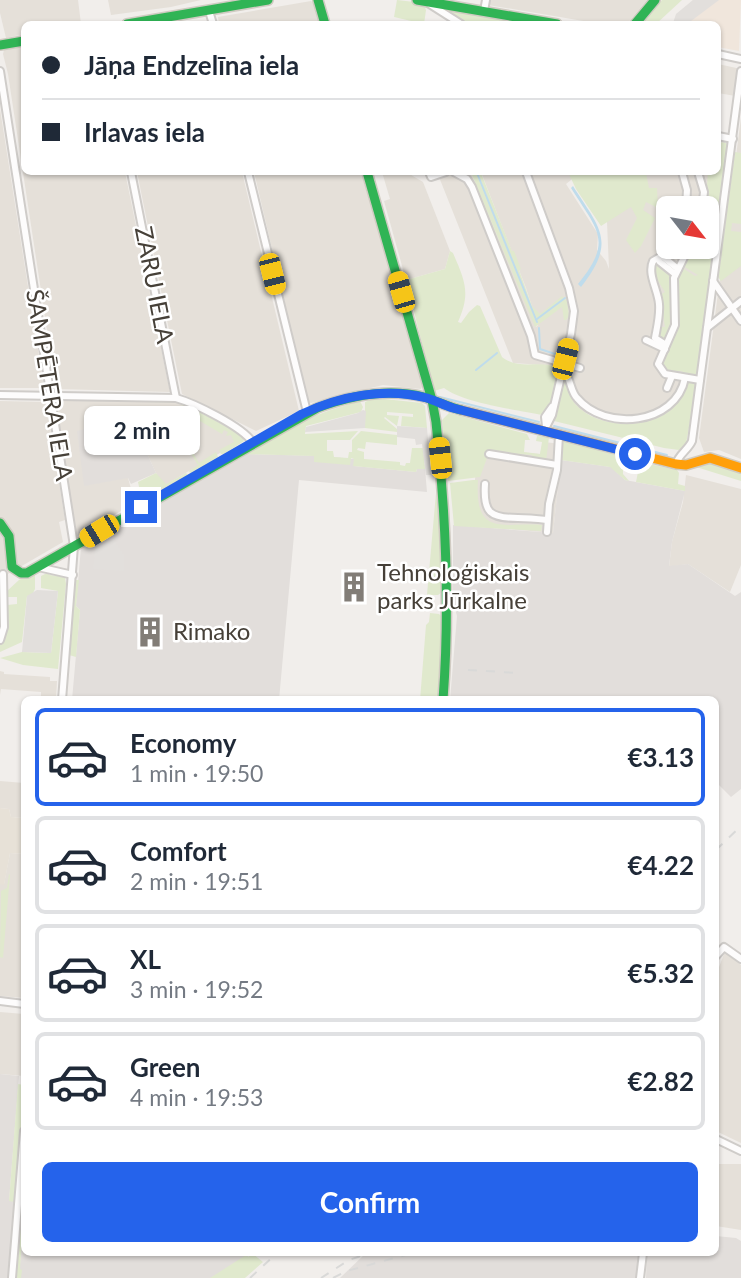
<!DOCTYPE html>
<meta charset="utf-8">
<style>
body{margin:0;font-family:Lato,sans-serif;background:#f6f6f7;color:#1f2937;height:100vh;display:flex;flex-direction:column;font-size:26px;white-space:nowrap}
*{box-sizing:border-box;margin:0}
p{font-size:23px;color:#747a83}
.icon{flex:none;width:38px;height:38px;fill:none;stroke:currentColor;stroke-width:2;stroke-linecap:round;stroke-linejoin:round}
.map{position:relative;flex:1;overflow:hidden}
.side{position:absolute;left:21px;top:696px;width:698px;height:560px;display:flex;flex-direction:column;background:#fff;border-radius:10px;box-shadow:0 2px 5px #0004}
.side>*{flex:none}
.top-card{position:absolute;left:21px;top:21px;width:700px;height:154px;border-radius:10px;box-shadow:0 2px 5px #0004;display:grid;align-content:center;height:154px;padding:0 21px;background:#fff}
.needle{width:46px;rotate:121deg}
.tools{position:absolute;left:656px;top:196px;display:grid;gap:14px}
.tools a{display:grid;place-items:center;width:63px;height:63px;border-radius:10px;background:#fff;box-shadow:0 2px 5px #0004;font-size:35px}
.end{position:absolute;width:32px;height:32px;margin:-16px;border:9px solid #2563eb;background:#fff;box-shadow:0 0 0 4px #fff}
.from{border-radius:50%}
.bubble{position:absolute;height:49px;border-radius:10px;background:#fff;box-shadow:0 2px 5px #0004;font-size:23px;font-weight:700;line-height:49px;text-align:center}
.car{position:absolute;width:21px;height:42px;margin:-21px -10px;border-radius:9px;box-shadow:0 0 5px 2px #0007;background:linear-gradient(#f5c518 24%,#345 0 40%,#f5c518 0 76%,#345 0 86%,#f5c518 0)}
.top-card b{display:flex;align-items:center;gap:24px;height:66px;font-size:26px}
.top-card b+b{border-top:2px solid #e0e1e3}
.top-card i{width:18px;height:18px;background:#1f2937}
ul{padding:12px 0 0;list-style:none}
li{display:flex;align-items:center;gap:21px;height:98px;margin:0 14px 10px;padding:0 7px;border:4px solid #e0e1e3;border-radius:10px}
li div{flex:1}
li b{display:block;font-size:26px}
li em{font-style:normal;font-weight:700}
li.current{border-color:#2563eb}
li>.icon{width:63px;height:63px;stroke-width:1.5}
.primary-button{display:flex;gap:14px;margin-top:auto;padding:14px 21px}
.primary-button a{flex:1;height:80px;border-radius:10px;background:#2563eb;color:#fff;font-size:28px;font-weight:700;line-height:80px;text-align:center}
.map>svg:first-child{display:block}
.residential{fill:#e5e0d9;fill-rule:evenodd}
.commercial{fill:#f0e6dc}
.industrial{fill:#e2dedb}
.education{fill:#e7e1d7}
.green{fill:#e0e9cd}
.parking{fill:#e2dfdc}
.water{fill:#bfdcec}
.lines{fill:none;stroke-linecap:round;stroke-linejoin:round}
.stream{stroke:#bfdcec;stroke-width:2}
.street-casing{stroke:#cfccc9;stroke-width:10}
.fast-casing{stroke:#d0cbc2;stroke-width:12}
.slow-casing{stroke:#d0cbc2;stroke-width:12}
.street{stroke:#fdfcfc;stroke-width:6}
.fast{stroke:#30b455;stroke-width:9}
.slow{stroke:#ff9f0a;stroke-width:9}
.rail{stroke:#d9d9d8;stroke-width:2;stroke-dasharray:9 9;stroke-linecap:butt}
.route{stroke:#2563eb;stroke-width:9}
.labels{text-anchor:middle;stroke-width:5;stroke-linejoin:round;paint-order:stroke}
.street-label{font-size:24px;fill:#464038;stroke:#fff}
.poi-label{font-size:24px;fill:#464038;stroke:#fff;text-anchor:start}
</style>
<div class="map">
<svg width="741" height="1278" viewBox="0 0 741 1278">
<rect width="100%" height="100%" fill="#f1eeeb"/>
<g class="residential">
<path d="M0,0H78L81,24H24V34L6,38L0,13Z"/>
<path d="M108,0H201L171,7L111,15Z"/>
<path d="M489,0H647L627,24H601L488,5Z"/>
<path d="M311,1L314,3L319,24H219L218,17Z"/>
<path d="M24,47V172H125L170,392L56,389L8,74L3,54L4,50Z"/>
<path d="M718,64L741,69V97L718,93Z"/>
<path d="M0,109L44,388H0Z"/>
<path d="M741,118V459L719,450L704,452L699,438Z"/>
<path d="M718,132L726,134L694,385L676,435L558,406L575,355L562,353L558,366L513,363L437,172H463L472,175L536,327L538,325L526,288L481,172H581L566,184L598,234L597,250L606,261L609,269L607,222L616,172H718ZM668,208H707V247H668Z"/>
<path d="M137,172H242L299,411L256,431L182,394Z"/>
<path d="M254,172H361L423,385L421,389L383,385L311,403L308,402Z"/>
<path d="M382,172H406L423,182L450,251L445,269L406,280L384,201L390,199Z"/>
<path d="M54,399L178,403L244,439L165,485L156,473L144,447L128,478L135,503L76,537Z"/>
<path d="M0,401L46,402L65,520L59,522L63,542L1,578L3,645H0Z"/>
<path d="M543,442L563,444L553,533L472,526L477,448L540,454Z"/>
<path d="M686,475L741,489V565L730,592L688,564L669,567L672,542L683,502Z"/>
<path d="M0,671L4,672V674L50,677V681H57L56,700H41V692L1,689L0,695Z"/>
<path d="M0,781L24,783V818L11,817L9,809L0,808Z"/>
<path d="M10,853L24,854V998L0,996V884H4Z"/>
<path d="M724,954H728L741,965V1143L716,1131V975Z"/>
<path d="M0,1012L24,1014V1076L0,1074Z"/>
<path d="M716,1164H741V1230L716,1226Z"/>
</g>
<path class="commercial" d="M693,0H741L739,51L718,47V24H677Z"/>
<g class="industrial">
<path d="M141,421L144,447L156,473L131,484L128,478L84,486L77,431L99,425Z"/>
<path d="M241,454L323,456L354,459V466L416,472L417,469H425L427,492L299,480L279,700H72L80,610L76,606L81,547Z"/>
<path d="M561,460L611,467L625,480L685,491L672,542L669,566L688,564L735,596L741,592V789L731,797L716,782V700H450L457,616L453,601V525L553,533Z"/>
<path d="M0,1074L19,1076L9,1201H14L8,1278H0Z"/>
<path d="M24,1209V1253H252L225,1278H19Z"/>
<path d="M716,1236L736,1238L741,1241V1278H646L647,1253H716Z"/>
<path d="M366,1253H639L637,1278H340Z"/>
</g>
<path class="education" d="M0,808L9,809L11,817L24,818V854L10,853L4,885L0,884Z"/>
<g class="green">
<path d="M397,0L423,3L426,10L424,24L394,17Z"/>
<path d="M662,0H682L656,24H640Z"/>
<path d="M438,6L539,24H468Z"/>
<path d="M722,142L729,144L698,376L684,375L682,371L667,372L661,364L676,328L678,274L684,269L695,276L698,275L683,266L692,247H707V208H705L710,202L707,186L708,172H718V147Z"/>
<path d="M735,152L741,153V224L732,223L731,231L741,232V266L721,281L718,277Z"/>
<path d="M568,172L646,173L649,188H657L658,208L646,202L643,210L655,218L641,246L635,253L626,240L637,218L631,207L601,226L576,189Z"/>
<path d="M481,173L512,251H514L521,269L519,270L532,306L540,314L562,296L567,301L569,316L566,320H564L562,307L535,327L472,175Z"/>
<path d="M450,251L453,253C465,281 471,293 458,322L461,323L469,312L477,305L480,306L502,357C520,371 540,359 559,368L551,403L543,415C518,410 463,403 444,388L434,391L406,280L445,269Z"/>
<path d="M654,263L670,276L671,320L664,341L656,336L660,327H665L660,295L665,292L653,273Z"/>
<path d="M565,378C568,387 569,396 575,404C597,429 652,431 675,406C681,399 684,390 689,382L697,383L686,444L679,450L664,448L554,421L555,408Z"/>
<path d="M375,398L422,403L425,406L427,428L401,426L402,416L413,417V414L387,412V415L399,416L397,426L385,417L384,418L397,429V432L365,428V402Z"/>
<path d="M146,400L183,403L240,434L244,441L224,454H221L219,450L234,442L231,435L226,436L228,432L224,430L222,434L195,418L184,438L199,463L216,452L218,457L191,474L189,471L198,465L181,437L193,412L178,403L145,402Z"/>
<path d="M360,401L363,407L361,412L306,426L305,434L358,431L350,440H327V451H333L334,457L348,458L349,452H352V440L361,431L397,435V445L366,442L365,449L358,448L357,450L364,452V459L400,462V465L405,466L406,463H410L412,448H423L425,469H417L416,472L353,466L354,459L351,458L350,465L314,462V456L241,454C283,429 313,414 360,401Z"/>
<path d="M449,413L527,434L530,440H525L524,452L540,454L542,442L536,441L537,436L549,437L546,461L533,460L532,455L520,454L519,458L486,452L485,457L487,458L480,477L448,481L442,420Z"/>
<path d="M563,440L623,457V474L629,481L625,480L610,467L561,460V444Z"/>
<path d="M640,462L677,470L679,473L678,484L685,486V491L636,482Z"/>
<path d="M704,462L741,473V481L693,466Z"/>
<path d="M156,473L166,484L186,473L188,475L142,500L138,482Z"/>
<path d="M473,480H478C474,538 504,522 542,525L541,531L454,526L450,483Z"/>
<path d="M436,493L441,539L442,592L438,595H427Z"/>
<path d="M35,572V589L32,595L27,596L22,642L0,652V643L6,633V607L7,605L17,604V597H7L6,592L19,580Z"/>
<path d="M47,573L50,575L65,577L66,584L58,669L23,665L0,658L22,652L51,653L58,591L41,588V576Z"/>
<path d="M75,580H79L76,606L80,610L76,657L69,655Z"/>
<path d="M430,613L439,614L442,617L443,659L439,700H420L426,625L429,622Z"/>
<path d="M9,874L10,875L3,958L0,957L1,891L7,888Z"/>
<path d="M18,1084L24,1085V1094L10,1278H8L14,1202L9,1201Z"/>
<path d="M24,1172V1209L20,1269L22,1270L21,1278H15Z"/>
<path d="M252,1253L263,1262L245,1278H210L246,1255L248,1257Z"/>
</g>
<g class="parking">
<path d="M693,0H719L687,24L673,23L676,14Z"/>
<path d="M470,183L532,342H528L466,185Z"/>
<path d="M363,410L366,411L365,428L305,432L306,427L358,413Z"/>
<path d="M397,426L427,428L431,475H426L422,444L416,445L415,439L397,437Z"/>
<path d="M112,537L124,555V571L93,569L95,548Z"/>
<path d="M37,590L58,591L51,653L22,652L27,596Z"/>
</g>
<path class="water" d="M573,186C600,229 617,241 581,287L578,284C614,240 597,230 571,188Z"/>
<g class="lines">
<g class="stream">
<path d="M477,173L537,322"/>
<path d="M537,319L565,298"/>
<path d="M539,328L540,349L555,354"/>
<path d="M476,370L497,353"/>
<path d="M440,397L539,422"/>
<path d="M554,426L667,455"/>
</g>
<g class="street-casing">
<g id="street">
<path d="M428,3L461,24"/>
<path d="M209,11L213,24"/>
<path d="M484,11L486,0"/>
<path d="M718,54L741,59"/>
<path d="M0,71L74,546L62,700"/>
<path d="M718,136L733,139"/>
<path d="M131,172L176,398"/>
<path d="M248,172L307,412"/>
<path d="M429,172L431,177L446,172"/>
<path d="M454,172L467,179L472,187L531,336L535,355L580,368"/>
<path d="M526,172L569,288L574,311L571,334L552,415L544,431"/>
<path d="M682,172L687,190L686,208"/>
<path d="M698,172L704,192L702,208"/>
<path d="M669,247L662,256L678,269"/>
<path d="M689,247L674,278L675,325L658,364L665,374L700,380"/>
<path d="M662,256L653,261C647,274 658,290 659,304C660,316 657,327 655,338L666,345"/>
<path d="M660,262L675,274"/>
<path d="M713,281L741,321"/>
<path d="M707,328L741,301"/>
<path d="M646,340L665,349"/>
<path d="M561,374L568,378C571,384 572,393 577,398C605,432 676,425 685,378"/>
<path d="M667,388L672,376"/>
<path d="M0,395L176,398C194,403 243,427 252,442"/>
<path d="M546,426L545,417L552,407"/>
<path d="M489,454L557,465"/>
<path d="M676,464C679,454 688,450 692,441L741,71"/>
<path d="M485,484C483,513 490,518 518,518C528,518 538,519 547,520"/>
<path d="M547,532L549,504L557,470L559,435"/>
<path d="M38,567L73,575"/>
<path d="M0,640L4,627L3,574"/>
<path d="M716,956L724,947L741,959"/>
<path d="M0,1001L24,1004"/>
<path d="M716,1139L741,1151"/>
<path d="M12,1278L24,1131"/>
<path d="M640,1278L643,1253"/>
</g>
</g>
<g class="fast-casing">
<g id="fast">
<path d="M318,0L325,24"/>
<path d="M417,0L557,24"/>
<path d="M127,24L268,0"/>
<path d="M635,24L655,0"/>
<path d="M0,45L24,41"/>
<path d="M367,172L432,400L436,422C446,515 450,607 443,700"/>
<path d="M0,523L9,536L12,567L21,573H27L317,408C352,395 388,388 424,397C437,401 448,407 461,410"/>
</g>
</g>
<g class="slow-casing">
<path id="slow" d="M461,410L676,464L686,465L710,458L741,468"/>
</g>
<use href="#street" class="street"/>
<use href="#fast" class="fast"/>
<use href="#slow" class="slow"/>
<g class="rail">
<path d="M468,670L518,673"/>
<path d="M716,850L741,826"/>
<path d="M250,1278L277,1253"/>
<path d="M321,1278L349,1260L370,1253"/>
<path d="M333,1278L347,1271L413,1253"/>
</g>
</g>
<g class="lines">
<path class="route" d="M141,507L302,414C340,396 385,387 427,398C436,401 444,405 453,408L635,454"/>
</g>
<defs>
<g id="building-bare" transform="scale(2.415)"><path d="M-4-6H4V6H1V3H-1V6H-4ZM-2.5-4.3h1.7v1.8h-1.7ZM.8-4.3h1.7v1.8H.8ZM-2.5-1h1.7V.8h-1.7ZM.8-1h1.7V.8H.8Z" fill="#827d77" stroke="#fff" stroke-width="2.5" paint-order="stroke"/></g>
</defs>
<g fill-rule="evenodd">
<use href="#building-bare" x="354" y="587"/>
<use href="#building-bare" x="150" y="632"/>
</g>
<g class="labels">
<g class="street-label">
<text transform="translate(154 285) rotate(79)" y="8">ZARU IELA</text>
<text transform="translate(49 385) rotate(81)" y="8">ŠAMPĒTERA IELA</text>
</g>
<g class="poi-label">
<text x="377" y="581">Tehnoloģiskais<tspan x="377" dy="28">parks Jūrkalne</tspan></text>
<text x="173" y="640">Rimako</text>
</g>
</g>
</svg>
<div class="tools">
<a><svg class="needle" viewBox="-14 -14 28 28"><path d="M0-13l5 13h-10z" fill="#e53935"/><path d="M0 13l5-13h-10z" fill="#747a83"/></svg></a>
</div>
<i class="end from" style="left:635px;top:454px"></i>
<i class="end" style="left:141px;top:507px"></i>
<div class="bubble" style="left:84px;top:406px;width:116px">2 min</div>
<i class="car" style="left:272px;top:274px;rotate:166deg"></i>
<i class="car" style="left:401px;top:292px;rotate:344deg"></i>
<i class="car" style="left:565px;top:359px;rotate:14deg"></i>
<i class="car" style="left:440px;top:458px;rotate:354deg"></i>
<i class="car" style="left:99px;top:531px;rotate:239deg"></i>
<div class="top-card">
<b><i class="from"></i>Jāņa Endzelīna iela</b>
<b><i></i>Irlavas iela</b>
</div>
<section class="side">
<ul>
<li class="current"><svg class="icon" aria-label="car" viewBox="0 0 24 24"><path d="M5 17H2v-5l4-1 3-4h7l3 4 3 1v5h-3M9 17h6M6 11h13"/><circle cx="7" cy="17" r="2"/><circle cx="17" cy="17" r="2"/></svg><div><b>Economy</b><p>1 min · 19:50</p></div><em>€3.13</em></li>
<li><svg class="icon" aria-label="car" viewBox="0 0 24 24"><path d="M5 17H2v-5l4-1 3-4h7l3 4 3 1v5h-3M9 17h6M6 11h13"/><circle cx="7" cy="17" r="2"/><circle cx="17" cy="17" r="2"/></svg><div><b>Comfort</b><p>2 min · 19:51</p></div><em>€4.22</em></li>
<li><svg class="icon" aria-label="car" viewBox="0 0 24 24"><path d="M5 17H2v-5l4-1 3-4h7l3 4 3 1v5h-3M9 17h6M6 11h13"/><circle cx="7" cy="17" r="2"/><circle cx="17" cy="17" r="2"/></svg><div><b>XL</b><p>3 min · 19:52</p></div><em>€5.32</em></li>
<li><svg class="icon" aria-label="car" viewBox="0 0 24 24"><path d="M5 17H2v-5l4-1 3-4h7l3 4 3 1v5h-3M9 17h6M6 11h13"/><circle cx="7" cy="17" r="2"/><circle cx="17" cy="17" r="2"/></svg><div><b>Green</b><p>4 min · 19:53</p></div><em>€2.82</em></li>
</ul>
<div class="primary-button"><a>Confirm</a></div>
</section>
</div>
